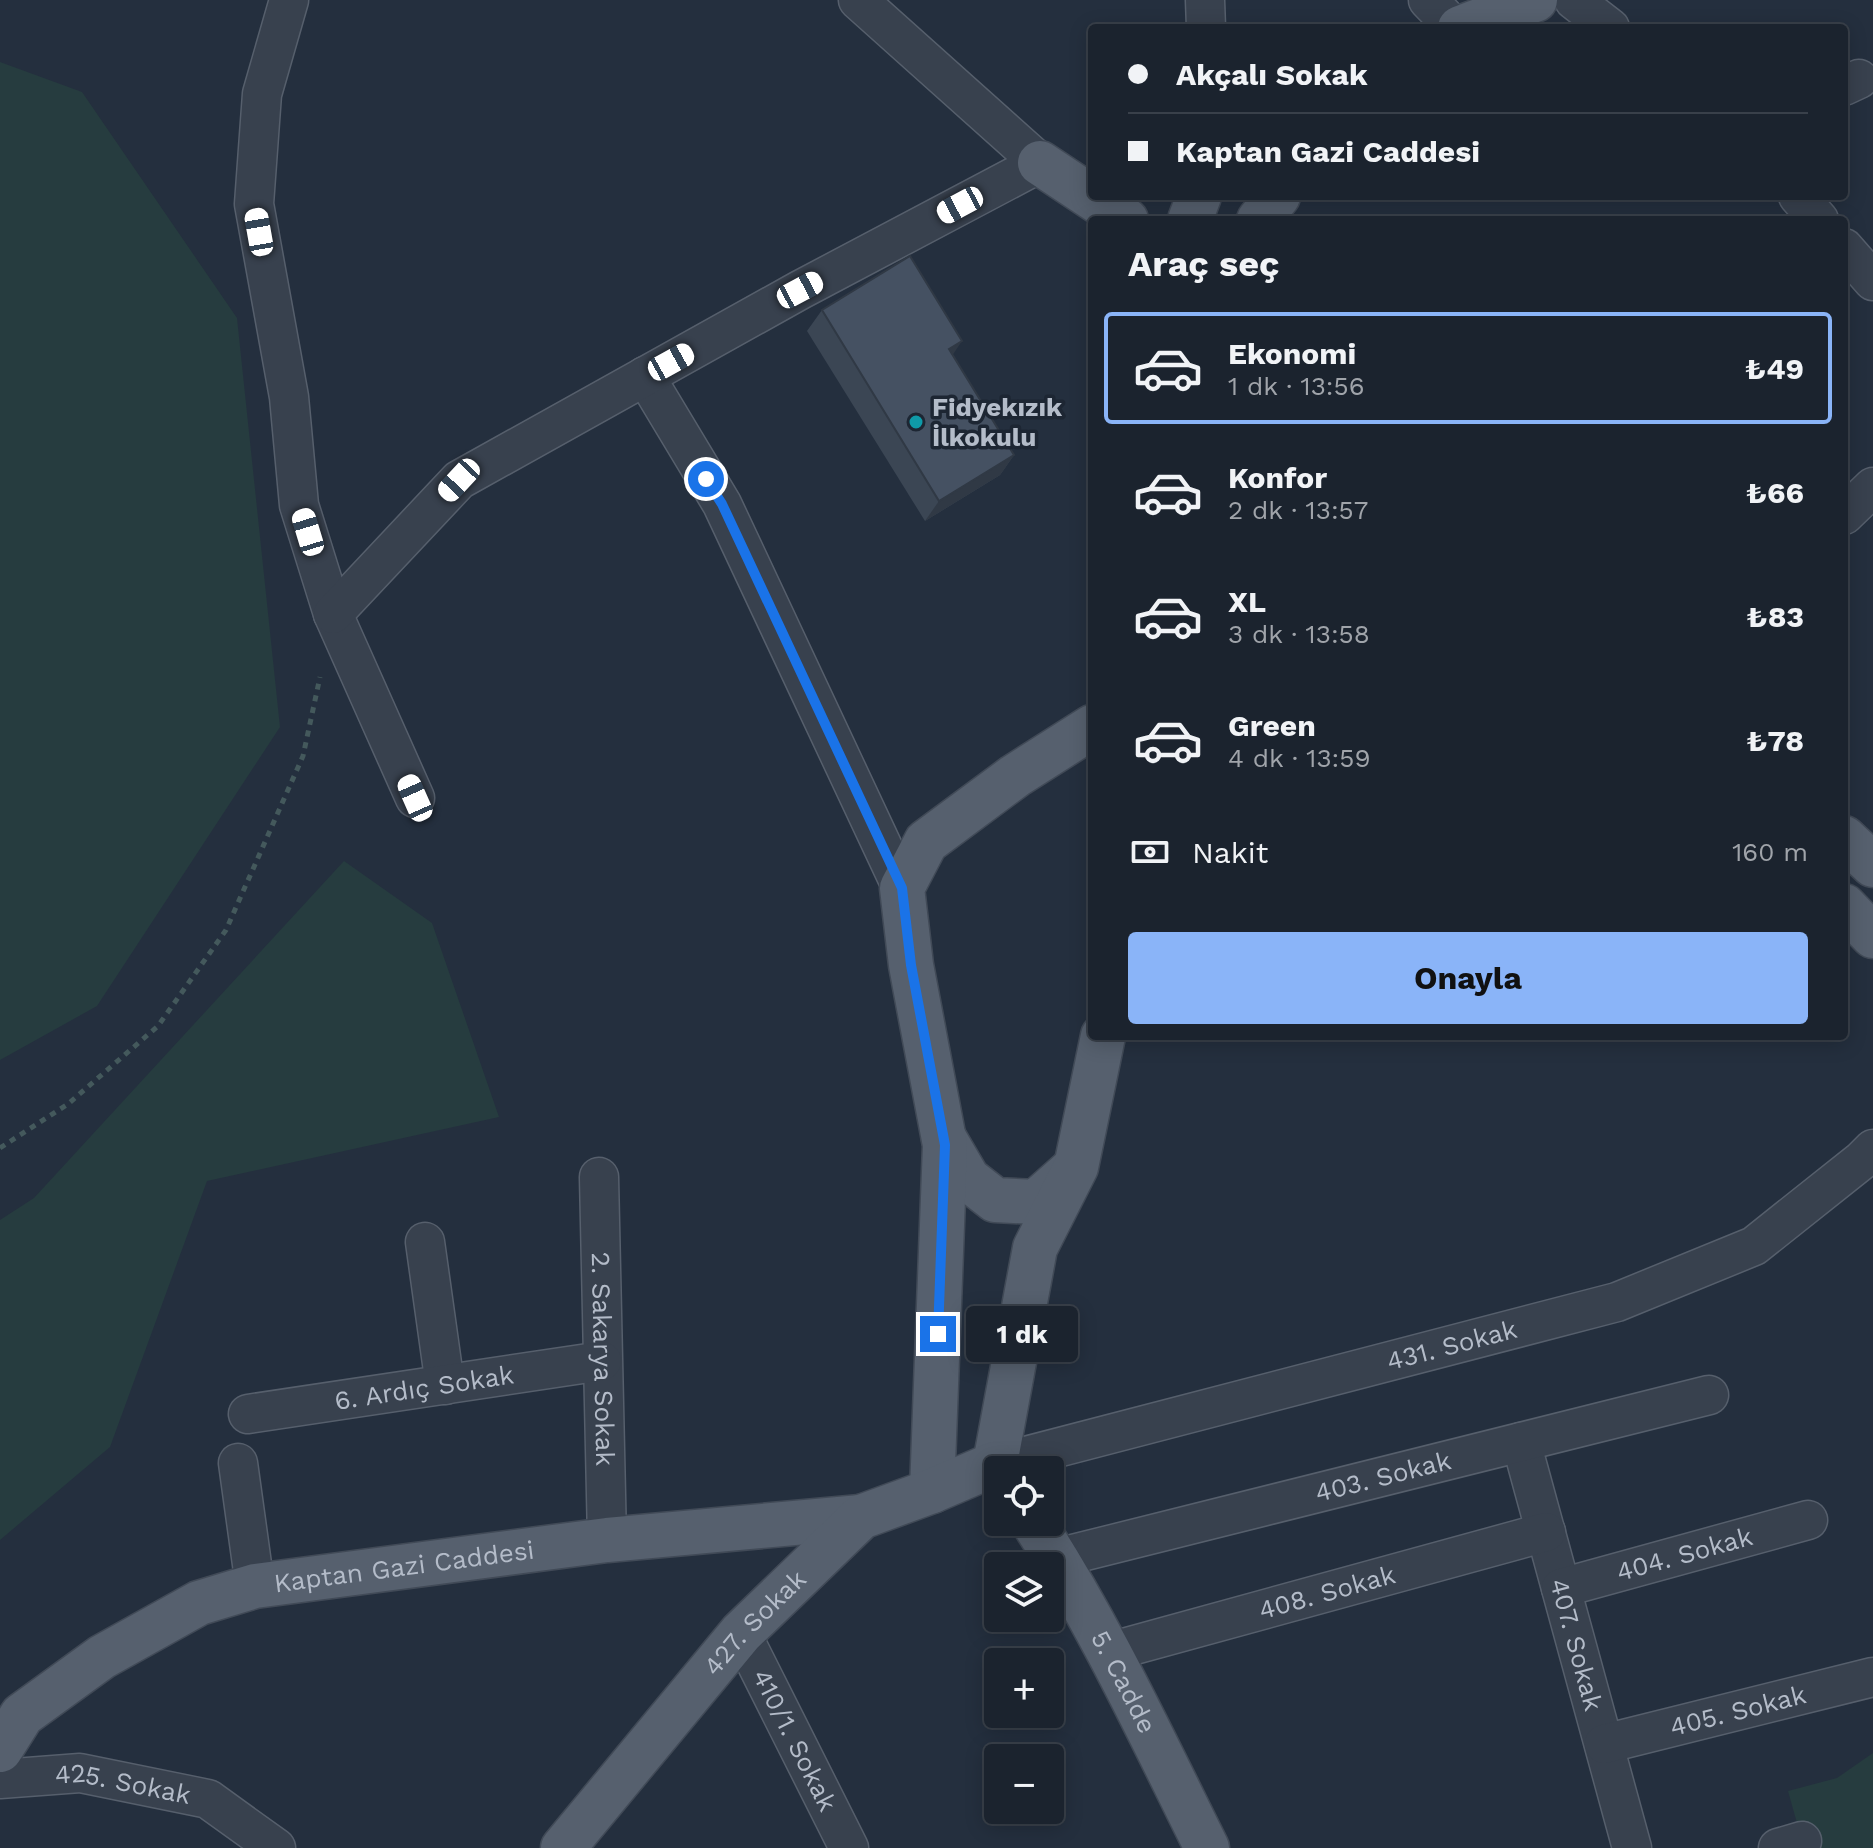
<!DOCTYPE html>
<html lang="tr">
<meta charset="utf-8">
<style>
body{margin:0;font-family:"Work Sans",sans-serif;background:#282f3a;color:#f1f3f6;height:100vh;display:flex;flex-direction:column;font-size:30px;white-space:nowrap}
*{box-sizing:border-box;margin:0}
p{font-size:26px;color:#a0a4aa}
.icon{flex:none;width:44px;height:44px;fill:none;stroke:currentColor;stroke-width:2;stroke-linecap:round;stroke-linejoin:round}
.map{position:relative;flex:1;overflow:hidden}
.panel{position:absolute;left:1088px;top:216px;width:760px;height:824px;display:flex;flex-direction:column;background:#1b232e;border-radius:8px;box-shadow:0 4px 20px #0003,0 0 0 2px #39404a}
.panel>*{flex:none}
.banner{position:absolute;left:1088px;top:24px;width:760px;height:176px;border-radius:8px;box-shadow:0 4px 20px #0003,0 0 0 2px #39404a;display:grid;align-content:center;height:176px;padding:0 40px;background:#1b232e}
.controls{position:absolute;left:984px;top:1456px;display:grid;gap:16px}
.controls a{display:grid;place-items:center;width:80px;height:80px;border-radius:8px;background:#1b232e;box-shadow:0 4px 20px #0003,0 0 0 2px #39404a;font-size:40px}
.end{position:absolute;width:36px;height:36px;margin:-18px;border:10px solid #1a73e8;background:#fff;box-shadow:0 0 0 4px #fff}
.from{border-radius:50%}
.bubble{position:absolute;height:56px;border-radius:8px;background:#1b232e;box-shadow:0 4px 20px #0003,0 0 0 2px #39404a;font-size:26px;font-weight:700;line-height:56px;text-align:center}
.car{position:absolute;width:24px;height:48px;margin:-24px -12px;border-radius:10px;box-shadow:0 0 6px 2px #0007;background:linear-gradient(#fff 24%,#345 0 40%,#fff 0 76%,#345 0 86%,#fff 0)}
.banner b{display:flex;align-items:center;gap:28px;height:76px;font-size:30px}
.banner b+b{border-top:2px solid #39404a}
.banner i{width:20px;height:20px;background:#f1f3f6}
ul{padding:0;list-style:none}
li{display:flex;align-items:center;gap:24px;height:112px;margin:0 16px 12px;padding:0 24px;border:4px solid transparent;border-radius:8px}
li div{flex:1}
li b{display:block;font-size:30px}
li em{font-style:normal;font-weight:700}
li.on{border-color:#8ab4f8}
li>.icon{width:72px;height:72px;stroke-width:1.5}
h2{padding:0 40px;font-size:36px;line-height:96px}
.pay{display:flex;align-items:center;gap:20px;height:88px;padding:0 40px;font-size:30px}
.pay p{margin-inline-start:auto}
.action{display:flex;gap:16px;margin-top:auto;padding:16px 40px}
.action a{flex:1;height:92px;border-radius:8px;background:#8ab4f8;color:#111;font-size:32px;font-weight:700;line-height:92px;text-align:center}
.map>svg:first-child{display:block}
.green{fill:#263c3f}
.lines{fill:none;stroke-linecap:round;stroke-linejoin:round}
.minor-casing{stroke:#565f6c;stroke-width:41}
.major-casing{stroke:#414a57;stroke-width:47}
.path{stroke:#44595c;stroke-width:5;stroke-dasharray:6 6;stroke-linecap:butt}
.minor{stroke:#38414e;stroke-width:38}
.major{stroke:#56606e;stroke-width:44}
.wall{fill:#3b4654}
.shaded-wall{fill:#303945}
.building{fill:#455162;stroke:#303945;stroke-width:2}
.route{stroke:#1a73e8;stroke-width:10}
.culture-dot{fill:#0f9aa8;stroke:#1d2633;stroke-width:3}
.labels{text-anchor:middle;stroke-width:7;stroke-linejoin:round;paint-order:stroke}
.poi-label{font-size:26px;font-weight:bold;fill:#b4bcc9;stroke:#1d2633;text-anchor:start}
.street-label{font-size:26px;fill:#b4bcc9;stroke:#1d2633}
</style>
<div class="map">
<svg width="1873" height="1848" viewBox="0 0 1873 1848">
<rect width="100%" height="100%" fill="#242f3e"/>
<g class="green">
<path d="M0,62L82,92L237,318L280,727L97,1006L0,1060Z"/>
<path d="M344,861L432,923L499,1117L207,1181L110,1447L0,1540V1220L34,1198Z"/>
<path d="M1873,1753V1848H1804L1788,1791L1837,1778Z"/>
</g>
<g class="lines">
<g class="minor-casing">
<g id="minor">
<path d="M289,0L262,94L254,204L289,397L299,505L333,614L415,798"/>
<path d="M1205,0L1206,28"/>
<path d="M1428,0L1455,28"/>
<path d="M1574,0L1610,28"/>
<path d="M1844,86L1859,79"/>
<path d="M1798,196L1819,220"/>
<path d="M1844,248L1873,281"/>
<path d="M645,376L722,504L902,888"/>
<path d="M1844,515L1873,487"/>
<path d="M333,614L459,480L800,290L1040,163L858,0"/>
<path id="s1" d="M599,1177L607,1540"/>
<path d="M425,1242L445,1385"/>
<path id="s2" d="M248,1414L602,1361"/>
<path id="s3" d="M1521,1442L1632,1848"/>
<path d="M238,1463L255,1586"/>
<path id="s4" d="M995,1464L1617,1302L1754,1246L1862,1160L1873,1149"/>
<path id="s5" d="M1057,1558L1709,1395"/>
<path id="s6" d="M1561,1588L1808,1520"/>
<path id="s7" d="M741,1633L849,1848"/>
<path id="s8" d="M1109,1652L1546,1532"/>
<path id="s9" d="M1604,1744L1873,1677"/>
<path id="s10" d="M0,1779L80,1773L208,1799L276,1848"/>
<path d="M1778,1848L1802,1841"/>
</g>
</g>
<g class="major-casing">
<g id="major">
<path d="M1460,28L1535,0"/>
<path d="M1040,163L1126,220"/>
<path d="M1190,220L1199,196"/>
<path d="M1259,220L1278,196"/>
<path d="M1844,838L1873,865"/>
<path d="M1844,906L1873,936"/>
<path d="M944,1138L968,1179L995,1200L1036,1202L1071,1171"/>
<path d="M995,1464L1035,1248L1076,1167L1103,1036"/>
<path d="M932,1491L945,1145L911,965L902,888L926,842L1015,776L1092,727"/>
<path id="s11" d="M1033,1522C1100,1625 1152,1738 1207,1848"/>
<path id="s12" d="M0,1750L22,1715L102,1657L199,1603L255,1586L607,1540L861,1517"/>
<path id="s13" d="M563,1848L741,1633L861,1517L932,1491L995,1464"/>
</g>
</g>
<path class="path" d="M0,1148L68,1104L158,1026L226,930L303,756L320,677"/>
<use href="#minor" class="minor"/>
<use href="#major" class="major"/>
</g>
<path class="wall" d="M822,310L953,355L1014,455L1000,475L925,521L807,331Z"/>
<g class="shaded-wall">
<path d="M962,341L948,362L949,349Z"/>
<path d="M1014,455L1000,475L925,521L939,501Z"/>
</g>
<path class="building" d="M910,256L962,341L949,349L1014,455L939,501L822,310Z"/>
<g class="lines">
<path class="route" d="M706,479L722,504L902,888L911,965L945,1145L938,1334"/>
</g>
<circle class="culture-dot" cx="916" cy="422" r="8"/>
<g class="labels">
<g class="poi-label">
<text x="932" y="416">Fidyekızık<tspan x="932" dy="30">İlkokulu</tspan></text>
</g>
<g class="street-label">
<text dy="9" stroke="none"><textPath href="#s4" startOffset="472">431. Sokak</textPath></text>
<text dy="9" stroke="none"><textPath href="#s1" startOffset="182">2. Sakarya Sokak</textPath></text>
<text dy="9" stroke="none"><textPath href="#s2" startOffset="178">6. Ardıç Sokak</textPath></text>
<text dy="9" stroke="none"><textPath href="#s5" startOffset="336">403. Sokak</textPath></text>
<text dy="9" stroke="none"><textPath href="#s6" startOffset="128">404. Sokak</textPath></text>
<text dy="9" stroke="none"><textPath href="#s12" startOffset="460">Kaptan Gazi Caddesi</textPath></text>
<text dy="9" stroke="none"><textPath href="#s8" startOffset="226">408. Sokak</textPath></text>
<text dy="9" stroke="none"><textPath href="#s13" startOffset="296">427. Sokak</textPath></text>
<text dy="9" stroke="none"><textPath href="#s3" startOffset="210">407. Sokak</textPath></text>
<text dy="9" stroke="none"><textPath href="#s11" startOffset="184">5. Cadde</textPath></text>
<text dy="9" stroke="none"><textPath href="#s9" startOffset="138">405. Sokak</textPath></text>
<text dy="9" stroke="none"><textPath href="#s7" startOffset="120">410/1. Sokak</textPath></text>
<text dy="9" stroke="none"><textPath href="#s10" startOffset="124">425. Sokak</textPath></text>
</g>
</g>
</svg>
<div class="controls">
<a><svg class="icon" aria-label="locate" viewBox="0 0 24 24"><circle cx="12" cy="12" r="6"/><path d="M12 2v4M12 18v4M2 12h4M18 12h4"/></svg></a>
<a><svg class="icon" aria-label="layers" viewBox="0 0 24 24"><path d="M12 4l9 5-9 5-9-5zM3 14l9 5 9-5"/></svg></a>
<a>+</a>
<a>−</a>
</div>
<i class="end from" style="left:706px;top:479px"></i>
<i class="end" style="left:938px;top:1334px"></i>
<div class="bubble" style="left:966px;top:1306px;width:112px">1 dk</div>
<i class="car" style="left:960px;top:205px;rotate:242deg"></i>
<i class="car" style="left:259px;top:232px;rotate:350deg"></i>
<i class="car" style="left:800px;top:290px;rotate:62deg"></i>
<i class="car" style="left:671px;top:362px;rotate:61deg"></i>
<i class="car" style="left:459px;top:480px;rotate:223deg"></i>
<i class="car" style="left:308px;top:532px;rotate:343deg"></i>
<i class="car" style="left:415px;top:798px;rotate:336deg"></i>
<div class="banner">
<b><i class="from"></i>Akçalı Sokak</b>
<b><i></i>Kaptan Gazi Caddesi</b>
</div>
<section class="panel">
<h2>Araç seç</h2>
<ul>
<li class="on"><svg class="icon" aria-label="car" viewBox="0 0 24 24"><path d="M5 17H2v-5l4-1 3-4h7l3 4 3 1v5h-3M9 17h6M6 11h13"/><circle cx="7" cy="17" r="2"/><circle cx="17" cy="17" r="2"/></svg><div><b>Ekonomi</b><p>1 dk · 13:56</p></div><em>₺49</em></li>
<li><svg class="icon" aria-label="car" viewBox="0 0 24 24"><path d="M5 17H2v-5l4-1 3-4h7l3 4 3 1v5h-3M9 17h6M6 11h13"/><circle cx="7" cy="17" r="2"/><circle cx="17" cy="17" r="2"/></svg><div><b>Konfor</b><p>2 dk · 13:57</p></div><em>₺66</em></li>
<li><svg class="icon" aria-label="car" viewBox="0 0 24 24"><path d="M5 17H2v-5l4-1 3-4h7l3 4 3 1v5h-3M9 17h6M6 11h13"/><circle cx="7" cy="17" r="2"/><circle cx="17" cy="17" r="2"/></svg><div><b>XL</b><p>3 dk · 13:58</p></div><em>₺83</em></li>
<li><svg class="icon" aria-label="car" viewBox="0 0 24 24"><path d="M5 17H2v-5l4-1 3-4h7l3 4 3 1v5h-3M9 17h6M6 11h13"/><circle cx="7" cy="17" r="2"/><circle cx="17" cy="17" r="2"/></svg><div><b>Green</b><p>4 dk · 13:59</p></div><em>₺78</em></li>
</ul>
<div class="pay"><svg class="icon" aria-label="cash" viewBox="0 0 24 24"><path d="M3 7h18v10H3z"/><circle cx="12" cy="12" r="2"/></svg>Nakit<p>160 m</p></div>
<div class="action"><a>Onayla</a></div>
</section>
</div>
